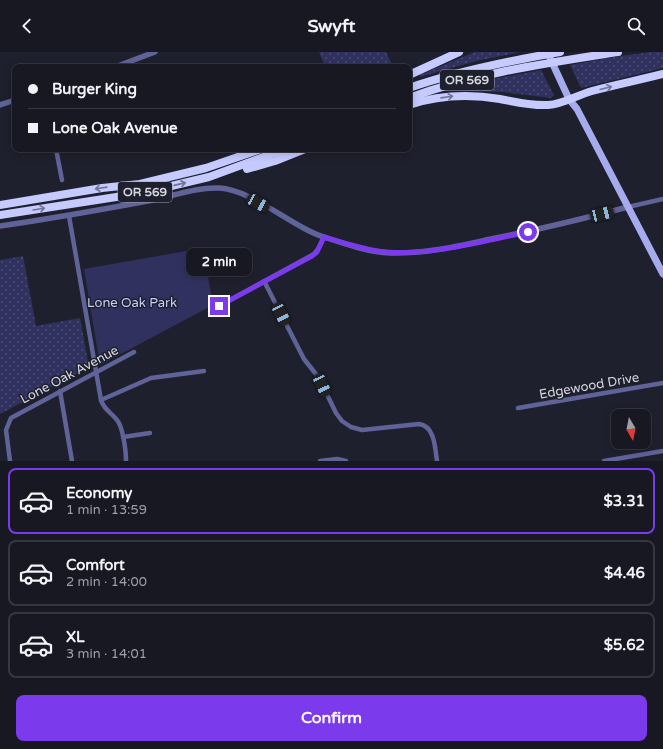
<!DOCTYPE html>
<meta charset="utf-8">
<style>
body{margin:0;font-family:"Varela Round",sans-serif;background:#24252f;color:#f1f3f6;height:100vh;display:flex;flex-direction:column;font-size:15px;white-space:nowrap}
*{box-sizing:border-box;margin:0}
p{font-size:13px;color:#9ea0a5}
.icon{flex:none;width:22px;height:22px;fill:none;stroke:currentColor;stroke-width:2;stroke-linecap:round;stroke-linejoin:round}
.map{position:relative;height:409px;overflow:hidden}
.side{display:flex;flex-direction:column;background:#171822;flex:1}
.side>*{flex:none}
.guide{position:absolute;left:12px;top:12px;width:400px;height:88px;border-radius:8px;box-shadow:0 2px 10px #0003,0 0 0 1px #363740;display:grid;align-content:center;height:88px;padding:0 16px;background:#171822}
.needle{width:26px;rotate:170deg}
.controls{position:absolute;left:611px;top:357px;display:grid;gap:8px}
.controls a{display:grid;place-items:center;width:40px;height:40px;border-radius:8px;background:#171822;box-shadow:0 2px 10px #0003,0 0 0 1px #363740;font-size:20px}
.end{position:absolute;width:18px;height:18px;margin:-9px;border:5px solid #7c3aed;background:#fff;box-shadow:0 0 0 2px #fff}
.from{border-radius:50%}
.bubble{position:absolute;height:28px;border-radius:8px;background:#171822;box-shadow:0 2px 10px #0003,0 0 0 1px #363740;font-size:13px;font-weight:700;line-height:28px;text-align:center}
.car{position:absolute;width:12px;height:24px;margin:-12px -6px;border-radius:5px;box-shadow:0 0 3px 1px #0007;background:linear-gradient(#222 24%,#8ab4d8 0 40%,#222 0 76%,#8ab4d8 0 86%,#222 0)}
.guide b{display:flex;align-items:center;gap:14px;height:38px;font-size:15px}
.guide b+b{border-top:1px solid #363740}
.guide i{width:10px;height:10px;background:#f1f3f6}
ul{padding:7px 0 0;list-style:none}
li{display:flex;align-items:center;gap:12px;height:66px;margin:0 8px 6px;padding:0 8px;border:2px solid #363740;border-radius:8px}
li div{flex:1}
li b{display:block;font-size:15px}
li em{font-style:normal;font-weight:700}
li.on{border-color:#7c3aed}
li>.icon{width:36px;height:36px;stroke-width:1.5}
.primary-button{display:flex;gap:8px;margin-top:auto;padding:8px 16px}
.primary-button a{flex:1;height:46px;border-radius:8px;background:#7c3aed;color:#fff;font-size:16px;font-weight:700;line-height:46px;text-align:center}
header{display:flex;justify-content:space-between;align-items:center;height:52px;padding:0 16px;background:#171822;font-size:18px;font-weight:700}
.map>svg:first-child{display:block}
.grass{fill:url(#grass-dots)}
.park{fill:#30315e}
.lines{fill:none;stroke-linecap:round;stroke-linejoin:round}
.minor{stroke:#606398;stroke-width:4.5}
.tertiary{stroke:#606398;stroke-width:5.5}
.primary{stroke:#a6abed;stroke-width:7}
.motorway{stroke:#c5caff;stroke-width:8}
.oneway{stroke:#727596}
.route{stroke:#7c3aed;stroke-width:5}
.labels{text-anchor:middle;stroke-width:3;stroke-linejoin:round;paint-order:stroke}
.shield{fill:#1f202d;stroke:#9e9faa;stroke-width:1}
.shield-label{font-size:12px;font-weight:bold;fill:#d5d6df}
.park-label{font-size:13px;fill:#c8cdf9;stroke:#1f202d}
.street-label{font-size:13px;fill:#d5d6df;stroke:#1f202d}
</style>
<header><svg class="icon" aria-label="back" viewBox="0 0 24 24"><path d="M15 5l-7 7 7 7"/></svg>Swyft<svg class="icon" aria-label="search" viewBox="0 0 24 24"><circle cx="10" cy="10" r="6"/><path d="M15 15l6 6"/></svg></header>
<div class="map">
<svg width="663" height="409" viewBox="0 0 663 409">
<defs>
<pattern id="grass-dots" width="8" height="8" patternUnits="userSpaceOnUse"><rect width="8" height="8" fill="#30315e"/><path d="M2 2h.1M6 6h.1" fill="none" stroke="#4d4e75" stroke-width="1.8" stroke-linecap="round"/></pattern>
</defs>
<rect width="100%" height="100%" fill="#1f202d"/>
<g class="grass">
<path d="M319,0H386L393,15H325V14Z"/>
<path d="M475,0H521L476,9L420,25L419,23Z"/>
<path d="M651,0H663V16L581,36L570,13L621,4Z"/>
<path d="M541,18L554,43L551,46L502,40L450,38L467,32Z"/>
<path d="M23,204L36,274L80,266L89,315L0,362V208Z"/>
</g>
<path class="park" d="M203,196L213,253L100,313L84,217Z"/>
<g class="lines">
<g class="minor">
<path d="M56,97L62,128"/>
<path d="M628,155L663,147"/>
<path d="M69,164L101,348C104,358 111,360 117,368C123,375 126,399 126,409"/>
<path d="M264,229L304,307L319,326L336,361L342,369L351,375L362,378L419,372C435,374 435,396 437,409"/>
<path d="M219,254L314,202L318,197L324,185"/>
<path d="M60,339L72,409"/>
<path d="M101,348L151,326L204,319"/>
<path d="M518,356L663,331"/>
<path d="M123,385L150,381"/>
<path d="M10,409L6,378L11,366L134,300"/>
<path d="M320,409L337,407L346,409"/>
<path d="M604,409L663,399"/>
</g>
<g class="tertiary">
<path d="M115,15L155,0"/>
<path d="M0,53L15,48"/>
<path d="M0,174C50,167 99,158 148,149C171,145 195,135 219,136C254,138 292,176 327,186C348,193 369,200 391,201C425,202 458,194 491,187C537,178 582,167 628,155"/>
</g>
<path class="primary" d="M550,6L569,47L577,57L663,222"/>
<g class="motorway">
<path d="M409,23L459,0"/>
<path d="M409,36C458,19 508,9 560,0"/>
<path d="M409,46C476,21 547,11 618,0"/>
<path d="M409,53C439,43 469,42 500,47C515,50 532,54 548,53C564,52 577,43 592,39C615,33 639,28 663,22"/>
<path d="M247,117L275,109L305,97"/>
<path d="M0,153L102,136L140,132L206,116L261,97"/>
<path d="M0,163L142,141L209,125L285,97"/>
</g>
</g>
<defs><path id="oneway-shaft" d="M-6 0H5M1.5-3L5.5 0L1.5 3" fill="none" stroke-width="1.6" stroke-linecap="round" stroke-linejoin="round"/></defs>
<g class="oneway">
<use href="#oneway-shaft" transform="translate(606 36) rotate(-14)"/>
<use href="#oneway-shaft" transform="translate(447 45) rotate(-8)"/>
<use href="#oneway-shaft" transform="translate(180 132) rotate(-13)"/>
<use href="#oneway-shaft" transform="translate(101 136) rotate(172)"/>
<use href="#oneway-shaft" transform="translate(39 157) rotate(-9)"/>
</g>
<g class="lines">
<path class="route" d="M219,254L312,204L317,200L324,185C341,190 359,196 377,199C423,206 482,189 528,180"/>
</g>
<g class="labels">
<g class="shield">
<rect x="440" y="18" width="54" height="20" rx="3"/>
<rect x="118" y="130" width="54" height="20" rx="3"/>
</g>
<g class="shield-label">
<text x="467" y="32">OR 569</text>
<text x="145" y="144">OR 569</text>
</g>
<g class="park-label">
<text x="132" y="255">Lone Oak Park</text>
</g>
<g class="street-label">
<text transform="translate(69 322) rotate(-28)" y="5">Lone Oak Avenue</text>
<text transform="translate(589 333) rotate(-10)" y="5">Edgewood Drive</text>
</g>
</g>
</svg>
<div class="controls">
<a><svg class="needle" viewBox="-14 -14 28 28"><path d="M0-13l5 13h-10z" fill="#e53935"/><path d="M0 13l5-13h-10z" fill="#9ea0a5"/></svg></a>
</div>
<i class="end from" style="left:528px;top:180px"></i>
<i class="end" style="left:219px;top:254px"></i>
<div class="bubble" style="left:186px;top:196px;width:66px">2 min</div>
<i class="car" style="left:258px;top:151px;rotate:119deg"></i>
<i class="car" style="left:602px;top:162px;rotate:76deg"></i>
<i class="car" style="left:281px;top:262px;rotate:153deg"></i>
<i class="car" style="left:322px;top:333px;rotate:155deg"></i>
<div class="guide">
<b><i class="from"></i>Burger King</b>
<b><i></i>Lone Oak Avenue</b>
</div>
</div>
<section class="side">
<ul>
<li class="on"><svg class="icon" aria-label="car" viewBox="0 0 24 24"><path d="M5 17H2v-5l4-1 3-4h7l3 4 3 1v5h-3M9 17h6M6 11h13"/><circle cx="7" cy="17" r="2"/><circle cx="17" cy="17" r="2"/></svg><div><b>Economy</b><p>1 min · 13:59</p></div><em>$3.31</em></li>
<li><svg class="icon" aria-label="car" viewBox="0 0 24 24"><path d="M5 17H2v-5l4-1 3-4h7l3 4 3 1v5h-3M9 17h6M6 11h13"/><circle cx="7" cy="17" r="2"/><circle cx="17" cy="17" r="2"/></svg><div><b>Comfort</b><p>2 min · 14:00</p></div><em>$4.46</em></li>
<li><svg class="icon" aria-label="car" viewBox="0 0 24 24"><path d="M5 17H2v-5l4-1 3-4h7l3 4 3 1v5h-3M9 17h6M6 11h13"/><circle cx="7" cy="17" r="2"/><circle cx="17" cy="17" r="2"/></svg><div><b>XL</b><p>3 min · 14:01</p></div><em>$5.62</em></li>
</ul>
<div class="primary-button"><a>Confirm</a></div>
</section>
